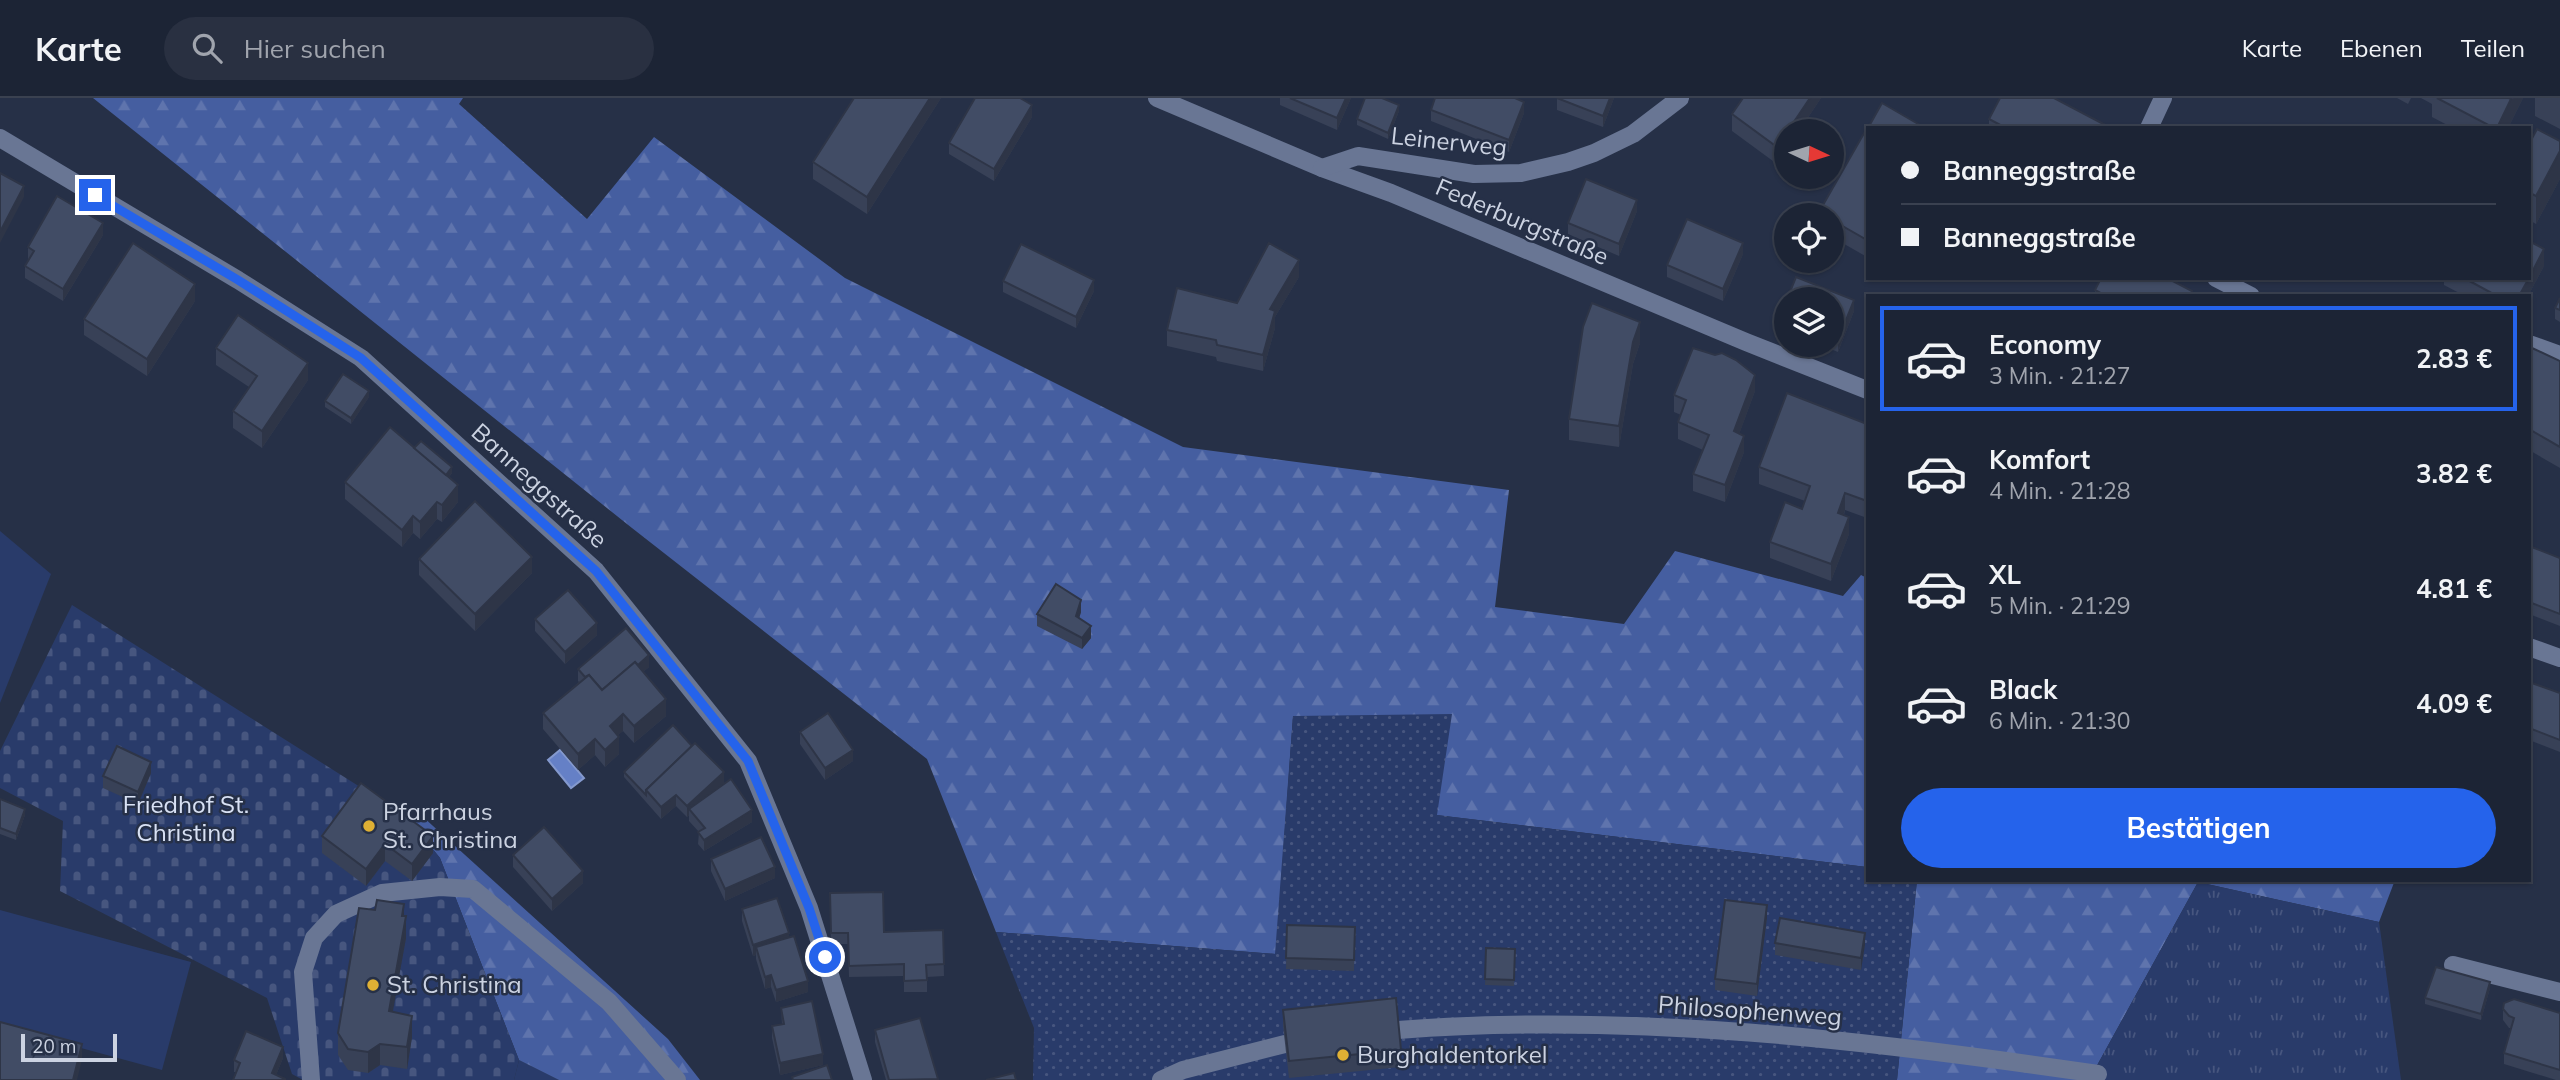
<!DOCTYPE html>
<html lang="de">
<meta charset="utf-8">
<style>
body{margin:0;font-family:Mulish,sans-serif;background:#293041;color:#f1f3f6;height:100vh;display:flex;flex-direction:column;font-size:26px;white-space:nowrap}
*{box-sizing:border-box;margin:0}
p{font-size:23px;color:#a0a4ad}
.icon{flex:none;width:38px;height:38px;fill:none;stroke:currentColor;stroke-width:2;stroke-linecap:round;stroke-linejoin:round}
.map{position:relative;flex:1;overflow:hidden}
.details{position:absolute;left:1866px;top:196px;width:665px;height:588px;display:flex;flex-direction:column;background:#1c2435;border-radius:0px;box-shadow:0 2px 5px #0004,0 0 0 2px #3a4150}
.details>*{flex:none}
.banner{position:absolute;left:1866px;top:28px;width:665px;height:154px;border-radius:0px;box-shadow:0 2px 5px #0004,0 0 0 2px #3a4150;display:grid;align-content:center;height:154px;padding:0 35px;background:#1c2435}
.needle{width:46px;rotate:94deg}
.fabs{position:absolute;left:1774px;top:21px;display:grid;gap:14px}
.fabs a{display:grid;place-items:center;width:70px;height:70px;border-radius:50%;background:#1c2435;box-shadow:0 2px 5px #0004,0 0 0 2px #3a4150;font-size:35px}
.scale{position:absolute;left:21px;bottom:18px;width:96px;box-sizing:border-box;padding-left:7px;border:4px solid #ccd3e2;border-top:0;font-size:19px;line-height:24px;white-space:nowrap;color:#ccd3e2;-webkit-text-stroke:5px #263047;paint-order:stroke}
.end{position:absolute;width:32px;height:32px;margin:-16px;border:9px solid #2563eb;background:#fff;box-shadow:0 0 0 4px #fff}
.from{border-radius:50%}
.banner b{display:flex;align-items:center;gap:24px;height:66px;font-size:26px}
.banner b+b{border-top:2px solid #3a4150}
.banner i{width:18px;height:18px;background:#f1f3f6}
ul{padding:12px 0 0;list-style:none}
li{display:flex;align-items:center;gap:21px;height:105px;margin:0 14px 10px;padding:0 21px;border:4px solid transparent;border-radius:0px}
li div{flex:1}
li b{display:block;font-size:26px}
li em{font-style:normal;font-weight:700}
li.current{border-color:#2563eb}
li>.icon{width:63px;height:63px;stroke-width:1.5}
.action{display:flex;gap:14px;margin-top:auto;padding:14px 35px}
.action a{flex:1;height:80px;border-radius:42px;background:#2563eb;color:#fff;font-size:28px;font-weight:700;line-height:80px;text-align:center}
header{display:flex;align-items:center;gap:42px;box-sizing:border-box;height:98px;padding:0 35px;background:#1c2435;border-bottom:2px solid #3a4150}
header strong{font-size:33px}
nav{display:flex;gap:38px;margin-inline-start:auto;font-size:24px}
.search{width:490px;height:63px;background:#293041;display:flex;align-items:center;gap:18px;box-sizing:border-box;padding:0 24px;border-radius:38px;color:#a0a4ad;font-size:26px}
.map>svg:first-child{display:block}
.grass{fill:#293b6a}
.forest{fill:url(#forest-firs)}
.cemetery{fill:url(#cemetery-stones)}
.park{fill:url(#park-tufts)}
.garden{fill:url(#garden-dots)}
.water{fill:#6580c6;stroke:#8499ce;stroke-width:2}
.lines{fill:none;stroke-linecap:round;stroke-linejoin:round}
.minor{stroke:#697694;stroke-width:18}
.wall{fill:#384157}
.shaded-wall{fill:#2e3547}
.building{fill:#414c65;stroke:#2e3547;stroke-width:2}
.route{stroke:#2563eb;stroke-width:9}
.poi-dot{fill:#dfb034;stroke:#263047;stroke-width:2.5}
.labels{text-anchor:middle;stroke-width:5;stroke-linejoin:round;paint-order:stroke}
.street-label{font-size:24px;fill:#ccd3e2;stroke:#263047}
.park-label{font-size:24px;fill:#d8e1f4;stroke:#263047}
.poi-label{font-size:24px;fill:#ccd3e2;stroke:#263047;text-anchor:start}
</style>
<header>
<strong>Karte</strong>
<div class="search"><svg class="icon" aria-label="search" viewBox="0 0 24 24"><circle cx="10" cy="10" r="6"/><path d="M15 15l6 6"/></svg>Hier suchen</div>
<nav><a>Karte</a><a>Ebenen</a><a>Teilen</a></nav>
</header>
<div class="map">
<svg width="2560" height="982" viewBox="0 0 2560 982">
<defs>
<pattern id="forest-firs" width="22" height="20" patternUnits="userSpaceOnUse" patternTransform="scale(1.75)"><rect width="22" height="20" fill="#455ea0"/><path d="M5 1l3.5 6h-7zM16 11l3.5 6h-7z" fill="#5f74ad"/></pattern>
<pattern id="cemetery-stones" width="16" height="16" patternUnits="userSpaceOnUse" patternTransform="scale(1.75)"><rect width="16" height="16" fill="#293b6a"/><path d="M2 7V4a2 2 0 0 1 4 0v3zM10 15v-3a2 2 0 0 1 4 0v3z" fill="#47567f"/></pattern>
<pattern id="park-tufts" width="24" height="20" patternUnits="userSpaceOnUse" patternTransform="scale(1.75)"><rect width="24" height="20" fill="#293b6a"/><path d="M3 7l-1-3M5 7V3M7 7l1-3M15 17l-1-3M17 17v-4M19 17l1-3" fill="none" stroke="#47567f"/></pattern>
<pattern id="garden-dots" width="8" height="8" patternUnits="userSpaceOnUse" patternTransform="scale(1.75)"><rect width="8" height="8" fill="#293b6a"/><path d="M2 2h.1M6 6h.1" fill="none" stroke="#47567f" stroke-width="1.8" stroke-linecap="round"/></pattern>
</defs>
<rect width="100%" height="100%" fill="#263047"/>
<g class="grass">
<path d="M0,433L51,476L0,605Z"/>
<path d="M0,812L191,864L162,972L0,928Z"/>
<path d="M519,962L559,982H514Z"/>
</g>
<g class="forest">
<path d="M93,0H463L459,6L587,121L654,39L845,180L1183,349L1509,392L1495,509L1624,526L1675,453L1843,498L1861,477L1867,480V769L1436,717L1293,618L1276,856L996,834L927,661L632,430Z"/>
<path d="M406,718H422L668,941L700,982H559L519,962L440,760Z"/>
<path d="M1917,782H2395L2379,824L2198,784L2089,982H1897Z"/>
</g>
<path class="cemetery" d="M72,507L406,718L440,760L519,962L514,982H303L292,976L267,900L60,793L63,723L0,690V653Z"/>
<path class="park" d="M2198,784L2379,824L2401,982H2089Z"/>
<path class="garden" d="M1452,616L1437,717L1867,769V782H1917L1897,982H1033L1034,930L996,834L1275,856L1293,618Z"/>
<path class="water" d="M560,652L584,680L571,690L548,662Z"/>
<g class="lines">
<g class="minor">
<path d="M1157,0L1322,70L1391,95L1746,244L1867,292"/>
<path d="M2149,30L2163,0"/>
<path d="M0,40L238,182L361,260L596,473L748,663L809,810L863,982"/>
<path d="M1322,70L1358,58L1474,76L1521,75L1568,64L1594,55L1633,36L1680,0"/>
<path d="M2216,180L2251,198"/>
<path d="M2529,246L2560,257"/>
<path d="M2529,549L2560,560"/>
<path d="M2453,867L2560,894"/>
<path d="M1398,932C1632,914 1867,942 2098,976"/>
<path d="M311,982L303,874L314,840L336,816L382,795L440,789L473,791L609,904L677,982"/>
<path d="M1161,982L1183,972L1285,946"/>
</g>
</g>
<g class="wall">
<path d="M854,0H941L867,116L813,81V64Z"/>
<path d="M1280,0H1351L1337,32L1280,7Z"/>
<path d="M1557,0H1614L1603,29L1557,12Z"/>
<path d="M1821,0L1799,33H1787L1777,66L1732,33V16Z"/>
<path d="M2397,0H2411L2408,6Z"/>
<path d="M2421,0H2523L2508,30H2453L2432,19V6Z"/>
<path d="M2535,0H2560V31L2535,18Z"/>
<path d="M1431,12L1524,15L1509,54L1431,23Z"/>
<path d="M1399,13L1388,41L1357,27V21Z"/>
<path d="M1032,19L994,83L949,56V45Z"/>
<path d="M1989,21L2111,30H1989Z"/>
<path d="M1867,30V159L1832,139V117H1819V114Z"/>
<path d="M2560,43V81L2536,126L2529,122V46Z"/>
<path d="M1637,113L1619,158L1568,136V125Z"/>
<path d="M103,137L63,203L25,180V168L29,161H28V149Z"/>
<path d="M1743,156L1723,203L1667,179V167Z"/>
<path d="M2544,168L2528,198H2465L2444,187V180H2529Z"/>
<path d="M1299,179L1275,219V230L1263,273L1217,263L1216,259L1167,248V232L1237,205Z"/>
<path d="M1003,183L1094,193L1076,230L1003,194Z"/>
<path d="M2095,192L2192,198H2095Z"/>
<path d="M2560,200V224L2555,221V210Z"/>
<path d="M1832,201L1854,213L1838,254L1820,247H1832Z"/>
<path d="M1787,202V233L1780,231V219Z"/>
<path d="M195,203L147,278L84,237V221Z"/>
<path d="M1640,245L1633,266L1619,349L1569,342V321Z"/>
<path d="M216,250L308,282L262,350L233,330V313L249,289L216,267Z"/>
<path d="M2529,256L2560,263V370L2529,352Z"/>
<path d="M1755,293L1739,336L1744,354L1725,404L1693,393V376L1703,352L1678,341V324L1681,317L1674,314V297Z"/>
<path d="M369,299L351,326L325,309V303Z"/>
<path d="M1867,326V420L1845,412L1844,417L1849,436L1831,483L1770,460V444L1802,411L1805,403L1759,386V369Z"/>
<path d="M414,350L452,375L449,379L458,404L442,424L437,421L420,441L413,435L402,449L345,401V384Z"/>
<path d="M2529,448L2560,460V528L2529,516Z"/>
<path d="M419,461L532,475L475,533L419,477Z"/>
<path d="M1081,514L1079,520L1091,540L1082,551L1037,528V516Z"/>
<path d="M535,521L597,537L565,566L535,533Z"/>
<path d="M649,569L643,574L666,618L634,645L623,633L618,637L619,656L605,669L595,657L578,672L543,631V615L579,584L578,583V571Z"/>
<path d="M2529,584L2560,595V654L2529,642Z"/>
<path d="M800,634L853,663L825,682L800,646Z"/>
<path d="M624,674L724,686L752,724L704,753L698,746L699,734L689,723V717L687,719L676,708L661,721L624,679Z"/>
<path d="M151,675L138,706L103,690V678Z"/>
<path d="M361,685L433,755L412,783L385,763L366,788L322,755V738Z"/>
<path d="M0,701L25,717L16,742L0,736Z"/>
<path d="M513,757L583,785L552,813L513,769Z"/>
<path d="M711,761L775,780L725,803L711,773Z"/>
<path d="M830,795L884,834L943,832L944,878L927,879V894H904V878L849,879L848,846H831Z"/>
<path d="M742,811L789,840L808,894L776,904L771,889L765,891L756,861V857L753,858L742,823Z"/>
<path d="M404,818L406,840L392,914L412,939L407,971L380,967L368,975L348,972L338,957V935Z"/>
<path d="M1767,819L1757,898L1715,892V881Z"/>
<path d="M1287,827L1355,829L1354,873L1286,871Z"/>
<path d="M1775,845L1865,846L1861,872L1775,857Z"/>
<path d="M1486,850L1515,851L1514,888L1485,887Z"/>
<path d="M2490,890L2481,922L2425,906V900Z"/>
<path d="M781,910L823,967L780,977L772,940V928L782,926Z"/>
<path d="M2503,911L2560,915V982H2556L2504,966V955L2511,930H2509L2503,922Z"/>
<path d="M1283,912L1401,952V969L1289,980L1283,928Z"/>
<path d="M875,932L938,982H886L875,944Z"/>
<path d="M283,960L276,977L234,974V962Z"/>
</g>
<g class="shaded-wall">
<path d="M930,0H941L867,116V99Z"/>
<path d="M1346,0H1351L1337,32V20Z"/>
<path d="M1610,0H1614L1603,29V18Z"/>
<path d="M1810,0H1821L1799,33H1788Z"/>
<path d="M2514,0H2523L2508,30H2497L2511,1Z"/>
<path d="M1524,4V15L1509,54V42Z"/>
<path d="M1032,7V19L994,83V71Z"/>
<path d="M1399,7V13L1388,41V35Z"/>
<path d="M1787,34V51L1777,66V49Z"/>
<path d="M2560,53V81L2536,126V98Z"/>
<path d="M24,88V99L0,145V134Z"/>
<path d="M1637,102V113L1619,158V146Z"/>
<path d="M103,125V137L63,203V191Z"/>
<path d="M1743,145V156L1723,203V191Z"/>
<path d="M2544,151V168L2528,198H2519Z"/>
<path d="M1299,162V179L1275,219V230L1263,273V257L1270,211Z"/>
<path d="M1094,182V193L1076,230V219Z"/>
<path d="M195,186V203L147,278V261Z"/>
<path d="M1854,202V213L1838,254V242Z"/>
<path d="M1640,224V245L1633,266L1619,349V328L1633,244Z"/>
<path d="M308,265V282L262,350V333Z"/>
<path d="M1755,277V293L1734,350V333Z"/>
<path d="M369,293V299L351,326V320Z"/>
<path d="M1744,338V354L1725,404V387Z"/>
<path d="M452,369V375L441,389V383Z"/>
<path d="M458,387V404L442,424V407Z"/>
<path d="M1845,395V412L1838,432V415Z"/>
<path d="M437,404V421L420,441V424Z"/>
<path d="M413,418V435L402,449V432Z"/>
<path d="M1849,419V436L1831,483V466Z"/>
<path d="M532,459V475L475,533V516Z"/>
<path d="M1081,502V514L1076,530V518Z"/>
<path d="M597,525V537L565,566V554Z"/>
<path d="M1091,528V540L1082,551V540Z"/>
<path d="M649,557V569L602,609V597Z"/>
<path d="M666,601V618L634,645V628Z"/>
<path d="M623,616V633L610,644V628Z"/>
<path d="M619,639V656L605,669V652Z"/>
<path d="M595,641V657L578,672V656Z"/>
<path d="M853,652V663L825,682V670Z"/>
<path d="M151,664V675L138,706V694Z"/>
<path d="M724,674V686L689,711V717L687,719V708Z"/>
<path d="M676,697V708L661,721V709Z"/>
<path d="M25,711V717L16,742V736Z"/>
<path d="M752,712V724L704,753V742Z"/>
<path d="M433,738V755L412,783V766Z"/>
<path d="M385,746V763L366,788V771Z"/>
<path d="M775,769V780L725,803V791Z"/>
<path d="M583,773V785L552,813V801Z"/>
<path d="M404,806V828L406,818V840L389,935V913Z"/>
<path d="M1767,807V819L1757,898V886Z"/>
<path d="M789,835V847L756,849V857L753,858V847Z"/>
<path d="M1865,835V846L1861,872V860Z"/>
<path d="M771,877V889L765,891V879Z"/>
<path d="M808,883V894L776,904V892Z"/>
<path d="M2490,884V890L2481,922V916Z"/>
<path d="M412,918V939L407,971V949Z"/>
<path d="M82,946V962L77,982H73Z"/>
<path d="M380,946V967L368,975V954Z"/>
<path d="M283,949V960L274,982L272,975Z"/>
<path d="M823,956V967L780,977V965Z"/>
</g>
<g class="building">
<path d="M854,0H930L867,99L813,64Z"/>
<path d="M975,0H1020L1032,7L994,71L949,45Z"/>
<path d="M1290,0H1346L1337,20Z"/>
<path d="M1365,0H1382L1399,7L1388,35L1357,21Z"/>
<path d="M1435,0H1515L1524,4L1509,42L1431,12Z"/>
<path d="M1557,0H1610L1603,18Z"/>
<path d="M1743,0H1810L1777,49L1732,16Z"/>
<path d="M2000,0H2054L2111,30H2006L1989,21Z"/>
<path d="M2437,0H2509L2511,1L2497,30H2494Z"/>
<path d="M1882,5L1925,30H1868Z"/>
<path d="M1867,30V142L1832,122V117H1824L1819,114Z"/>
<path d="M2537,31L2560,43V53L2536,98L2529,94V46Z"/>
<path d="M0,75L24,88L0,134Z"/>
<path d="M1586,81L1637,102L1619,146L1568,125Z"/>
<path d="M57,98L103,125L63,191L25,168L34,153L28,149Z"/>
<path d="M1687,121L1743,145L1723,191L1667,167Z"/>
<path d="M2529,143L2544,151L2529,180Z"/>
<path d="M133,145L195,186L147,261L84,221Z"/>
<path d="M1269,145L1299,162L1270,211L1275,213L1263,257L1217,247L1216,242L1167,232L1177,190L1237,205Z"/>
<path d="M1021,146L1094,182L1076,219L1003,183Z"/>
<path d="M1796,179L1854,202L1838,242L1832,240V201H1787Z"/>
<path d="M2101,180H2167L2192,193L2190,198H2106L2095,192Z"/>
<path d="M2464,180H2529L2519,198H2497Z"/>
<path d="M2560,200V212L2555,210Z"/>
<path d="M1787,202V222L1780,219Z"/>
<path d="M1592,205L1640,224L1633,244L1619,328L1569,321L1583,229Z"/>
<path d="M238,217L308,265L262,333L233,313L257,278L216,250Z"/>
<path d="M1693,250L1715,257L1722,255L1736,262L1755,277L1734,333L1744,338L1725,387L1693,376L1709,337L1678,324L1686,302L1674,297Z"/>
<path d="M2532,250L2560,263V349L2529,331V256Z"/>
<path d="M343,276L369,293L351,320L325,303Z"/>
<path d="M1787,295L1867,326V403L1845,395L1838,415L1849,419L1831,466L1770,444L1785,404L1802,411L1810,388L1759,369Z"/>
<path d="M390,329L458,387L442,407L437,404L420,424L413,418L402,432L345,384Z"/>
<path d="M421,343L452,369L446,377L414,350Z"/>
<path d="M475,403L532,459L475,516L419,461Z"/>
<path d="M2529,448L2560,460V516L2529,504Z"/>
<path d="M1056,486L1081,502L1076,518L1091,528L1082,540L1037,516Z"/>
<path d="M568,492L597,525L565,554L535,521Z"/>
<path d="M626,530L649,557L638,567L635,564L602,592L589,577L585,579L578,571Z"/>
<path d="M635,564L666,601L634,628L623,616L610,628L619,639L605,652L595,641L578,656L543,615L589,577L602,592Z"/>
<path d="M2529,584L2560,595V642L2529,630Z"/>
<path d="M828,615L853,652L825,670L800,634Z"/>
<path d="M673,627L692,648L646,692V697L624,674Z"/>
<path d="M695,645L724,674L687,708L676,697L661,709L646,692Z"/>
<path d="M117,648L151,664L138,694L103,678Z"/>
<path d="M731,681L752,712L704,742L698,734L705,730L689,711Z"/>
<path d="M361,685L433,738L412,766L385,746L366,771L322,738Z"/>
<path d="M0,701L25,711L16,736L0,730Z"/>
<path d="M544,729L583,773L552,801L513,757Z"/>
<path d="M761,739L775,769L725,791L711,761Z"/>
<path d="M883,794L884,834L943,832L944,866L926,867L927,882L904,883V866L849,868L848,835H831L830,795Z"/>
<path d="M777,800L789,835L753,847L742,811Z"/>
<path d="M377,802L404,806L402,818H406L389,913L412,918L407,949L380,946L368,954L348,951L338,935L359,810L375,812Z"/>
<path d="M1725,802L1767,807L1757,886L1715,881Z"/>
<path d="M1780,820L1865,835L1861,860L1775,845Z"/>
<path d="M1287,827L1355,829L1354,862L1286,860Z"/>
<path d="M794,838L808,883L776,892L771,877L765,879L756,849Z"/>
<path d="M1486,850L1515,851L1514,882L1485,881Z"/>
<path d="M2436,869L2490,884L2481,916L2425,900Z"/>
<path d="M1396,900L1401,952L1289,963L1283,912Z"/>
<path d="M2514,901L2560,915V972L2504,955L2514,920L2509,918L2503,911L2504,905Z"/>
<path d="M812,903L823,956L780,965L772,928L784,926L781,910Z"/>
<path d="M920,920L938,981L889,982L875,932Z"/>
<path d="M0,924L82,946L73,982H0Z"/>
<path d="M246,933L283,949L272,975L285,981V982H233L240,965L234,962Z"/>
<path d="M827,967L832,982H793L792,979Z"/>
<path d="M1014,975L1016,982H986Z"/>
</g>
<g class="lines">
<path class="route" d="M95,97L238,182L361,260L596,473L748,663L809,810L825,859"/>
</g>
<g class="poi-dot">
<circle cx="369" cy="728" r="7"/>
<circle cx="373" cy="887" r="7"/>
<circle cx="1343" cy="957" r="7"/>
</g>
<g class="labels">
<g class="street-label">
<text transform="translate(1449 44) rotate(6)" y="8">Leinerweg</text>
<text transform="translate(1522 124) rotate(23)" y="8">Federburgstraße</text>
<text transform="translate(539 388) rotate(42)" y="8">Banneggstraße</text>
<text transform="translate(1750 913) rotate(4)" y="8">Philosophenweg</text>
</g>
<g class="park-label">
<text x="186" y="715">Friedhof St.<tspan x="186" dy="28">Christina</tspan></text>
</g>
<g class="poi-label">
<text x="383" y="722">Pfarrhaus<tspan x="383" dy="28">St. Christina</tspan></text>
<text x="387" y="895">St. Christina</text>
<text x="1357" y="965">Burghaldentorkel</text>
</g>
</g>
</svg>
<div class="fabs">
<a><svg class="needle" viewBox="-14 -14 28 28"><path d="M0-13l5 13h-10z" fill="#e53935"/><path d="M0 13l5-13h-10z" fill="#a0a4ad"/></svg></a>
<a><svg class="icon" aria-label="locate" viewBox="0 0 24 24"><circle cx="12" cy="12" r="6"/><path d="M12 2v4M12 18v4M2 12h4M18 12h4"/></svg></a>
<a><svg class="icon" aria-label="layers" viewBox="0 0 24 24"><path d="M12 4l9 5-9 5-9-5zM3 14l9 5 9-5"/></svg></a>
</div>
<div class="scale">20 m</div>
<i class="end from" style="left:825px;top:859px"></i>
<i class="end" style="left:95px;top:97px"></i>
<div class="banner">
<b><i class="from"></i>Banneggstraße</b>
<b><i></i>Banneggstraße</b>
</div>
<section class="details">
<ul>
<li class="current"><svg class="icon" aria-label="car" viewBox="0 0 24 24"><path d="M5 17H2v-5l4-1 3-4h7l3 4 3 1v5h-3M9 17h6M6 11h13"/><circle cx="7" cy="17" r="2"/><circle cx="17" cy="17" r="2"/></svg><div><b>Economy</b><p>3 Min. · 21:27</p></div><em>2.83 €</em></li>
<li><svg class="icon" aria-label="car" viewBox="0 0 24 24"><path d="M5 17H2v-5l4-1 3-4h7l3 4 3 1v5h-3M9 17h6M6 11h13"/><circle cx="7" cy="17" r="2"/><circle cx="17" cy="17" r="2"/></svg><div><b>Komfort</b><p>4 Min. · 21:28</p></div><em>3.82 €</em></li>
<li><svg class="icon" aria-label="car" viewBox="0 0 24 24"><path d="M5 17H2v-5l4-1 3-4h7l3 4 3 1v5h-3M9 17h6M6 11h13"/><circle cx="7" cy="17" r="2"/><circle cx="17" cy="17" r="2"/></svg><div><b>XL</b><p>5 Min. · 21:29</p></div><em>4.81 €</em></li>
<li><svg class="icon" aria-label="car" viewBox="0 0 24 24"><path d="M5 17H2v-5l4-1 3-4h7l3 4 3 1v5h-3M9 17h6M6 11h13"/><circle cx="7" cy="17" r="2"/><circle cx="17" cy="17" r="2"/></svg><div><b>Black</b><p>6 Min. · 21:30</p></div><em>4.09 €</em></li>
</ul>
<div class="action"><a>Bestätigen</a></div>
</section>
</div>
